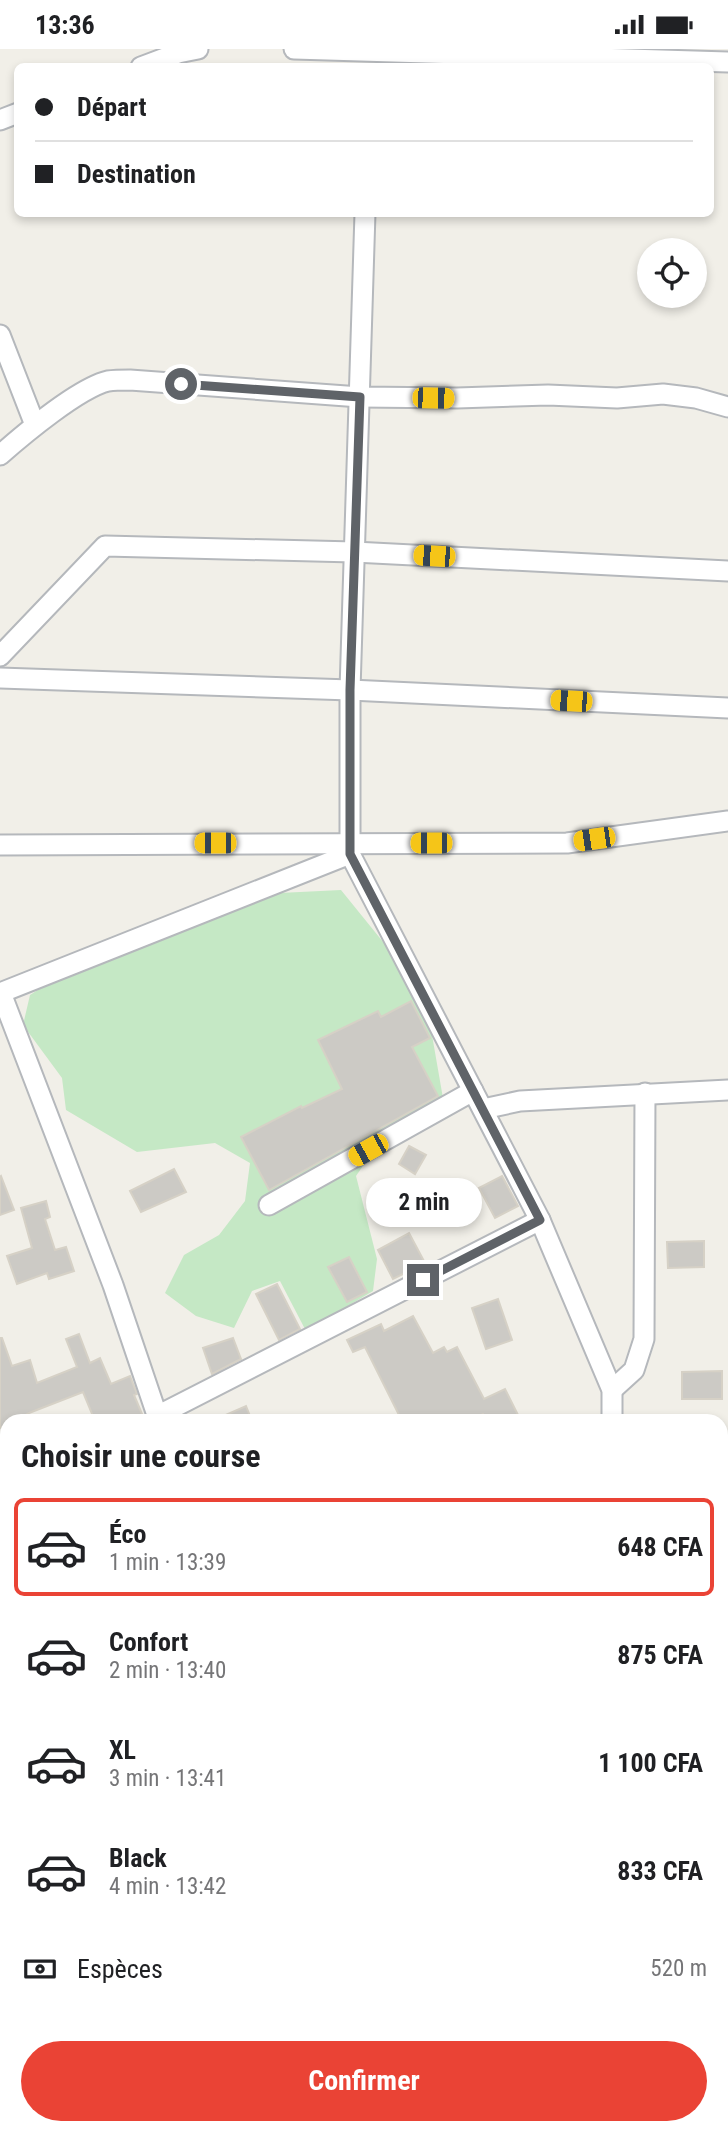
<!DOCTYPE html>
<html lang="fr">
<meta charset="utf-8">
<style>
body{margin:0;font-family:"Roboto Condensed",sans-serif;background:#f6f6f6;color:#202124;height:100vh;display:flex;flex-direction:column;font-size:26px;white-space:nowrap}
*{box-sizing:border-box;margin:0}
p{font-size:23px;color:#757577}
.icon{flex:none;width:38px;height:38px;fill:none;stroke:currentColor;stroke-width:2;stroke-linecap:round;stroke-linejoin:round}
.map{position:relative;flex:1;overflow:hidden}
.panel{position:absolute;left:0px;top:1365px;width:728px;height:721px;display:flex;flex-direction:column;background:#fff;border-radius:21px 21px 0 0;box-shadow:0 4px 10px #0003}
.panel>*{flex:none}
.hud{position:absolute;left:14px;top:14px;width:700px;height:154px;border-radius:10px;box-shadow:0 4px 10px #0003;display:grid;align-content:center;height:154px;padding:0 21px;background:#fff}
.controls{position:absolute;left:637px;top:189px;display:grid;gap:14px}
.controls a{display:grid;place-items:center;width:70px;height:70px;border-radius:50%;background:#fff;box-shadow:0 4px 10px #0003;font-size:35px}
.end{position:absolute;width:32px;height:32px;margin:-16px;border:9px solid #5f6368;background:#fff;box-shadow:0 0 0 4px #fff}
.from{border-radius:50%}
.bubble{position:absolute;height:49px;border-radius:24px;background:#fff;box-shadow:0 4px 10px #0003;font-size:23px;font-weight:700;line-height:49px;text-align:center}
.car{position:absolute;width:21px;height:42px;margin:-21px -10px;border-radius:9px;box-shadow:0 0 5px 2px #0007;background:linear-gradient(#f5c518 24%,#345 0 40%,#f5c518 0 76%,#345 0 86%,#f5c518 0)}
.hud b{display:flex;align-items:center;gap:24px;height:66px;font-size:26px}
.hud b+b{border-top:2px solid #e0e0e0}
.hud i{width:18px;height:18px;background:#202124}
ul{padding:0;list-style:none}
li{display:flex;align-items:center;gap:21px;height:98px;margin:0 14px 10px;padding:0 7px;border:4px solid transparent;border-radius:10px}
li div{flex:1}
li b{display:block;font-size:26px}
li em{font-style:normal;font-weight:700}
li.selected{border-color:#ea4335}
li>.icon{width:63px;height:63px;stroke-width:1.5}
h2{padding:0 21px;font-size:32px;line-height:84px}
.pay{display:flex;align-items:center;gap:18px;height:77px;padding:0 21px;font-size:26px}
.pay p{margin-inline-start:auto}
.cta{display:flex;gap:14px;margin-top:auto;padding:14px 21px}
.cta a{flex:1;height:80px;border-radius:42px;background:#ea4335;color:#fff;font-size:28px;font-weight:700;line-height:80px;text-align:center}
.status{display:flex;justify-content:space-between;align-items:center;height:49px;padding:0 35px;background:#fff;direction:ltr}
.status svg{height:19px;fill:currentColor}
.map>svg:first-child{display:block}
.green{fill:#c5e8c5}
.building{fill:#cccac5;stroke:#d6d1c6;stroke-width:2}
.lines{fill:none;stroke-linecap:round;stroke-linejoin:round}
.minor-casing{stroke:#b5b8bc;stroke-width:23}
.major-casing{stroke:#f2c960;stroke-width:28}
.minor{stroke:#fff;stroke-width:19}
.major{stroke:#fff2af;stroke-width:24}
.route{stroke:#5f6368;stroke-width:9}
</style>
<div class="status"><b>13:36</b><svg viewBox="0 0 49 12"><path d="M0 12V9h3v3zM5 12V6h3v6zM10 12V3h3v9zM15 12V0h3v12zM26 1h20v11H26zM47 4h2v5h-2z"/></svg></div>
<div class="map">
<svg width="728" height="2086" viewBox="0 0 728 2086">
<rect width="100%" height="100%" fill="#f1efe8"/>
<g class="green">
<path d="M341,841L392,904L432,986L444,1055L378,1095L356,1127L377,1210L373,1242L306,1282L280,1232L252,1242L234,1279L196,1267L165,1244L184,1206L219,1186L245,1152L250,1114L215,1094L137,1103L66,1061L62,1029L23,976L30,946L72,919L259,845Z"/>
<path d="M0,1967L7,1970V2079H61L58,2086H0Z"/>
</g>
<g class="building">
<path d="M411,952L430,989L412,998L438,1047L269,1141L241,1088L301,1057L302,1059L342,1040L318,991L378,962L381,968Z"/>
<path d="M409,1097L426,1106L415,1125L399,1115Z"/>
<path d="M174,1120L186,1143L141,1163L130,1142Z"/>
<path d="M1,1127L14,1161L0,1166V1128Z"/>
<path d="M502,1127L518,1157L495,1169L479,1139Z"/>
<path d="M422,1148L433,1162L423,1169L412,1155Z"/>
<path d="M46,1152L50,1168L45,1170L55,1201L66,1198L74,1222L49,1230L47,1224L17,1235L7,1207L32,1199L21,1159Z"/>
<path d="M409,1184L425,1214L393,1230L378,1201Z"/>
<path d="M704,1192V1218L668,1219L667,1193Z"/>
<path d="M349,1208L367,1243L347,1253L328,1218Z"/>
<path d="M277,1235L300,1280L279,1291L256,1245Z"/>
<path d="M498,1250L512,1291L486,1300L472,1259Z"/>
<path d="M413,1267L433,1304L444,1298L447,1303L457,1298L484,1350L505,1340L521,1372H487L483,1365L469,1372H402L365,1298L353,1303L347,1291L381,1275L384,1282Z"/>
<path d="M79,1285L90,1314L100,1309L111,1335L130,1327L137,1345L134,1346L145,1372H95L83,1343L29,1364L16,1372H7V1376L0,1379V1289H2L12,1317L30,1311L37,1334L77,1318L66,1290Z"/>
<path d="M233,1289L241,1310L212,1325L203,1299Z"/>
<path d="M722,1322V1350H682V1323Z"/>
<path d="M246,1357L252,1372H212Z"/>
</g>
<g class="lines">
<g class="minor-casing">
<g id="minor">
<path d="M294,0L728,13"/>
<path d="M141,18L178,4L198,0"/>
<path d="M0,71L18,64"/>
<path d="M365,164L350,641V805L540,1171L612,1341V1372"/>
<path d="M0,286L35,376"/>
<path d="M0,406C24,385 79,339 108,332C115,331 123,331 130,331L360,348L457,349L548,346L617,349L663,345L696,349L728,358"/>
<path d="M0,607L105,497L354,503L728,522"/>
<path d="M0,629L350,641L728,659"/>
<path d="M0,796L567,794L728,772"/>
<path d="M0,944L350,805"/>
<path d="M1,944L113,1236L159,1372"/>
<path d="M483,1060L520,1052L728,1041"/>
<path d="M269,1156L473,1042"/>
<path d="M612,1341L634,1321L644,1290L645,1044"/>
<path d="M157,1367L540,1171"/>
<path d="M721,1571L728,1568"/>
<path d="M0,1717L7,1718"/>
<path d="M0,1808L7,1826"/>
<path d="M721,1829L728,1825"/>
<path d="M721,2040H728"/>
<path d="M134,2079L140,2086"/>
<path d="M521,2079L525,2086"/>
<path d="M64,2086L69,2079"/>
</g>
</g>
<g class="major-casing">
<g id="major">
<path d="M0,1446L7,1460"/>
<path d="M305,2079L308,2086"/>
</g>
</g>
<use href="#minor" class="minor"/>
<use href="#major" class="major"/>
</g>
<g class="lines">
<path class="route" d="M181,335L360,348L350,641V805L540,1171L423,1231"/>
</g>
</svg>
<div class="controls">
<a><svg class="icon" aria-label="locate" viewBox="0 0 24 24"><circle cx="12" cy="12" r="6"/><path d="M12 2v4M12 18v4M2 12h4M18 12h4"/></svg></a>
</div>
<i class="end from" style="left:181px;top:335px"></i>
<i class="end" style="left:423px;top:1231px"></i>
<div class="bubble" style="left:366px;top:1129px;width:116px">2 min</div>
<i class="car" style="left:433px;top:349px;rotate:91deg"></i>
<i class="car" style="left:434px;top:507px;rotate:273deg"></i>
<i class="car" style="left:571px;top:652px;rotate:273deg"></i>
<i class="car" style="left:594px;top:790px;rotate:262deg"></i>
<i class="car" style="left:215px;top:794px;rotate:270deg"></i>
<i class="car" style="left:431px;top:794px;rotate:270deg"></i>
<i class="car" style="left:368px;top:1101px;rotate:241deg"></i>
<div class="hud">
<b><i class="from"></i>Départ</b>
<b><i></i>Destination</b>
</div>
<section class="panel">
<h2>Choisir une course</h2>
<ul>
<li class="selected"><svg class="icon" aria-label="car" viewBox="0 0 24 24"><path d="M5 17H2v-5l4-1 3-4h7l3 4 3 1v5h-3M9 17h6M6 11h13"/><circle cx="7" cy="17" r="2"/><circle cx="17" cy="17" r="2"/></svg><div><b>Éco</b><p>1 min · 13:39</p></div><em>648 CFA</em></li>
<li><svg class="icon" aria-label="car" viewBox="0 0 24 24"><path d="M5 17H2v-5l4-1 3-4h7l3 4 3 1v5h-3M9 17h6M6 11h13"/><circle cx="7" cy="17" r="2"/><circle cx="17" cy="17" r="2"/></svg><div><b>Confort</b><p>2 min · 13:40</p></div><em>875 CFA</em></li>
<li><svg class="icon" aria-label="car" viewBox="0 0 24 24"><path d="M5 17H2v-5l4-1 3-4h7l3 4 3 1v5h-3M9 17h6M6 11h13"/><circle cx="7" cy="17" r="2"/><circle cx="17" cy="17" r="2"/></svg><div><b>XL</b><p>3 min · 13:41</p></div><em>1 100 CFA</em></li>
<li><svg class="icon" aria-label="car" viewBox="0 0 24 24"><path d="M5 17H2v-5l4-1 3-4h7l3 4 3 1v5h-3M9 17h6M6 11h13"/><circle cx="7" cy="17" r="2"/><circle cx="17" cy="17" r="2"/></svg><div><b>Black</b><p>4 min · 13:42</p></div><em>833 CFA</em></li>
</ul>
<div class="pay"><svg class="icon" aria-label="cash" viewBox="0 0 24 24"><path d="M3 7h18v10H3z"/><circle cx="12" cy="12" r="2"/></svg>Espèces<p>520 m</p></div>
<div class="cta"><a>Confirmer</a></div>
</section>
</div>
